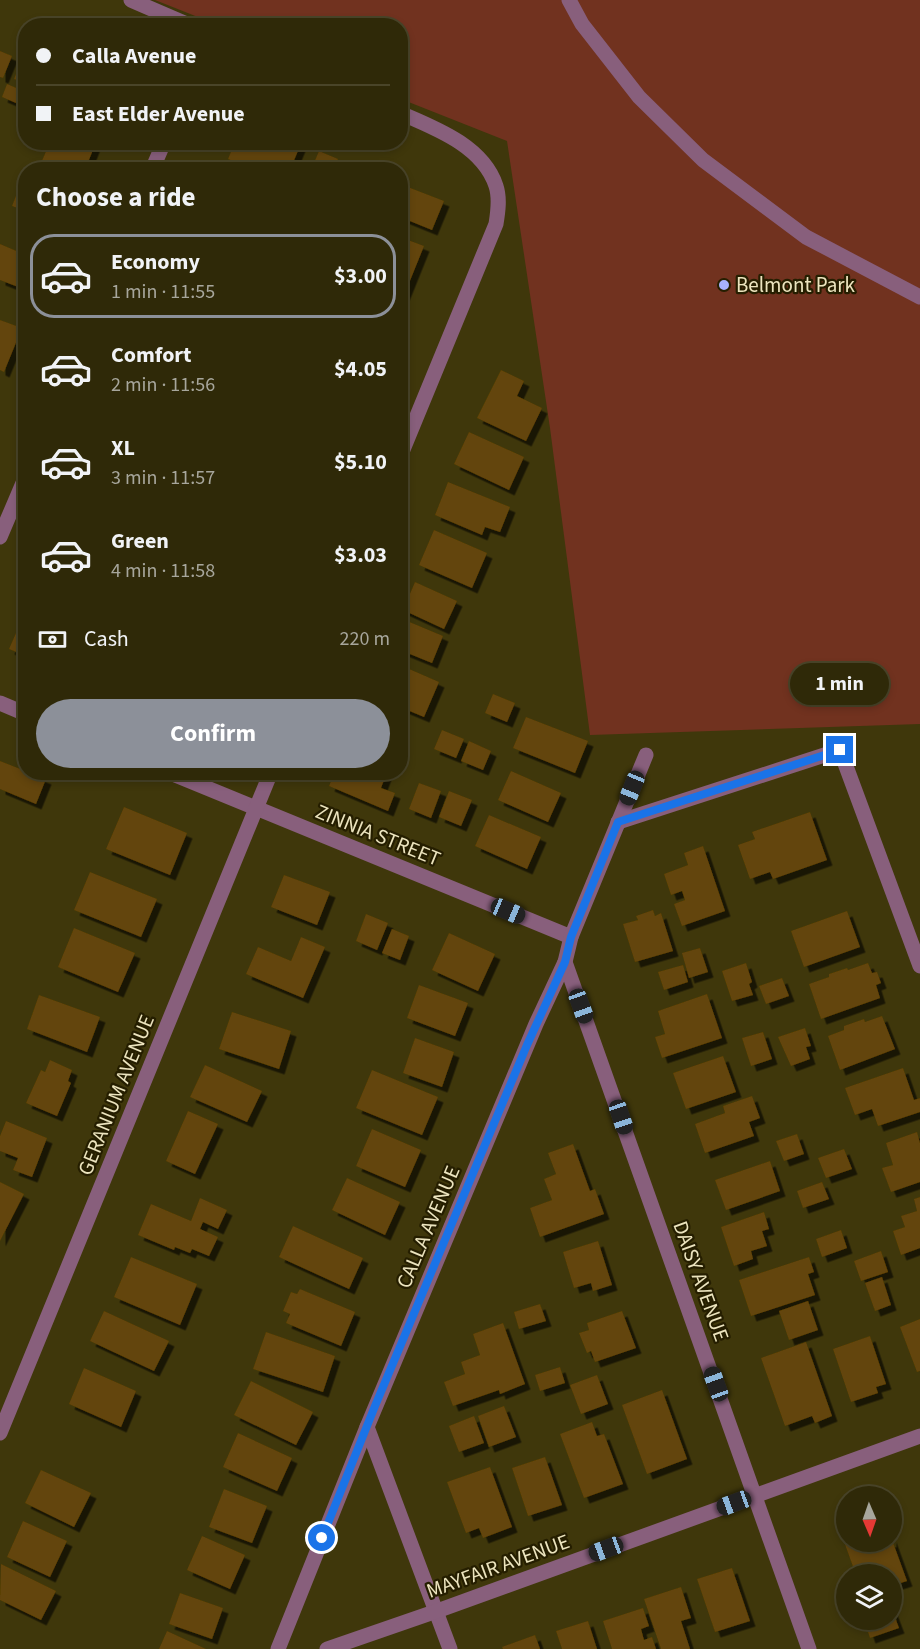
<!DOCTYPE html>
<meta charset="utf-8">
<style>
body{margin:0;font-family:"Source Sans 3",sans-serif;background:#373112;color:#f1f3f6;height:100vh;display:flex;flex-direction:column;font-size:22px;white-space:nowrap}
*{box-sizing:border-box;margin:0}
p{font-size:20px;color:#a7a69c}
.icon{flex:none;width:33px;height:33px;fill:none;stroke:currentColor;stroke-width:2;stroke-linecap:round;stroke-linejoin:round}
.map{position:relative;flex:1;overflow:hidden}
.drawer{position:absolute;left:18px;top:162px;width:390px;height:618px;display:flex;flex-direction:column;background:#2f2908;border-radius:24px;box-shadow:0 3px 9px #0003,0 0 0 2px #4a4529}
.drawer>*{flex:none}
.hud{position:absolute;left:18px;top:18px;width:390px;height:132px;border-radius:24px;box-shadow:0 3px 9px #0003,0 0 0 2px #4a4529;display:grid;align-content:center;height:132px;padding:0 18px;background:#2f2908}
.needle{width:39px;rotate:178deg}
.fabs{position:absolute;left:836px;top:1486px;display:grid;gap:12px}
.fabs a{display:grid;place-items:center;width:66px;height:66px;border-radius:50%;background:#2f2908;box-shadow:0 3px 9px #0003,0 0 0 2px #4a4529;font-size:30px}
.end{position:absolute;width:27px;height:27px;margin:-14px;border:8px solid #1a73e8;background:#fff;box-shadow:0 0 0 3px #fff}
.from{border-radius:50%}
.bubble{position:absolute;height:42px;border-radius:21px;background:#2f2908;box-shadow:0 3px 9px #0003,0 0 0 2px #4a4529;font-size:20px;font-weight:700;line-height:42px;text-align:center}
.car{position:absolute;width:18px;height:36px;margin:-18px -9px;border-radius:8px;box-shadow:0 0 4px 2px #0007;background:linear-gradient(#222 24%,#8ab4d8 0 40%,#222 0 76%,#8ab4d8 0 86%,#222 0)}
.hud b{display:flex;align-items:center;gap:21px;height:57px;font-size:22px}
.hud b+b{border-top:2px solid #4a4529}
.hud i{width:15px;height:15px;background:#f1f3f6}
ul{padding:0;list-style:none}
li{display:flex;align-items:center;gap:18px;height:84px;margin:0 12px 9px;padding:0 6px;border:3px solid transparent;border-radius:24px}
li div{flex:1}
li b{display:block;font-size:22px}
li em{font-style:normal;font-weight:700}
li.on{border-color:#8c9099}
li>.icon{width:54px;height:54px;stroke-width:1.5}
h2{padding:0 18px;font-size:27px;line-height:72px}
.pay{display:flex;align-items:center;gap:15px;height:66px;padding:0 18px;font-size:22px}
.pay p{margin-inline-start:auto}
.cta{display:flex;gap:12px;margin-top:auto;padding:12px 18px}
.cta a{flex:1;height:69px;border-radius:36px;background:#8c9099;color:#fff;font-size:24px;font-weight:700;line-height:69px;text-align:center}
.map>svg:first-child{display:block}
.green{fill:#71321f}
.building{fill:#634408;filter:url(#shadow)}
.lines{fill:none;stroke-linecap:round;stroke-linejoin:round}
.minor{stroke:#885f7c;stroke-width:15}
.route{stroke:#1a73e8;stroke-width:8}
.poi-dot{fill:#a7b1fc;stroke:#251e00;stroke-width:2}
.labels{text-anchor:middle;stroke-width:4.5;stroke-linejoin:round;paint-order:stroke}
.poi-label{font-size:21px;fill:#ece4be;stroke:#251e00;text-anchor:start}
.street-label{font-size:21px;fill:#ece4be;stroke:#251e00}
</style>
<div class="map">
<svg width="920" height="1649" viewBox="0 0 920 1649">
<defs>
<filter id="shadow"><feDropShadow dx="5.5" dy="5.5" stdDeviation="0" flood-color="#0009"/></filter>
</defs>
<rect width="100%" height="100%" fill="#3f370b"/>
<path class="green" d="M155,0H920V724L590,735L550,428L507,141L401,99L400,26L218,25Z"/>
<g class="building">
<path d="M0,51L12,56L3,78L0,77Z"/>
<path d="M20,64L26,66V83L14,79Z"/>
<path d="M7,84L26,92L23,106L2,97Z"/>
<path d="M50,142H96L85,170H56L41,163Z"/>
<path d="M235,142H291L300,146L290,170H255L228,159Z"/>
<path d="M319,151L338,159L334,170H311Z"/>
<path d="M21,183L26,185V211L12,206Z"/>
<path d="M400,184L444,201L432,230L400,217Z"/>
<path d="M400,237L424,246L401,303H400Z"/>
<path d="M0,244L26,255V290L0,280Z"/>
<path d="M0,320L22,328L4,372L0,370Z"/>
<path d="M501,370L524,381L517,396L542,408L526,441L477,418Z"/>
<path d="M469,432L524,457L509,490L454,464Z"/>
<path d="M448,482L510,507L500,532L485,527L482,535L435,515Z"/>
<path d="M434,530L487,553L472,588L419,565Z"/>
<path d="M415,582L457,601L444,629L403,610Z"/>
<path d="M26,610V656L9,649Z"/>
<path d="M400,618L443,636L432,663L400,650Z"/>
<path d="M400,665L439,682L424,717L400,707Z"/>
<path d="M493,694L515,703L507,722L485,713Z"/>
<path d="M526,717L588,741L575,773L513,748Z"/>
<path d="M442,730L464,739L456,758L434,749Z"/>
<path d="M469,741L491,751L483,770L461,761Z"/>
<path d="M0,761L46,779L36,804L0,789Z"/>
<path d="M511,771L561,793L548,822L498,800Z"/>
<path d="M335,772H387L381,788L395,793L388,811L329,786Z"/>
<path d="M419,783L441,791L431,818L409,809Z"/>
<path d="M449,791L472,800L461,826L439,817Z"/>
<path d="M124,807L187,833L170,875L106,849Z"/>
<path d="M810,812L827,860L773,879L770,872L750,879L738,845L755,839L752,832Z"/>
<path d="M489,815L541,837L527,869L475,846Z"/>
<path d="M703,846L725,911L682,926L674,904L685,900L682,891L671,895L664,874L688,865L684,853Z"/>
<path d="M90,872L157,899L141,937L74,910Z"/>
<path d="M284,875L330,892L317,925L271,907Z"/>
<path d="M653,910L655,916L661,913L673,951L635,962L623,924L638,920L636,916Z"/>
<path d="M847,911L860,947L804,967L791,931Z"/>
<path d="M366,914L388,923L377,950L356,941Z"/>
<path d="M74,928L135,953L118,992L58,967Z"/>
<path d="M392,929L409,936L400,960L382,953Z"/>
<path d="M449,933L495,954L478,991L432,970Z"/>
<path d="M301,937L325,947L303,998L246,974L258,947L291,961Z"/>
<path d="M700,948L708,972L689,978L682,953Z"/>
<path d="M746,963L752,982L749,984L753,995L732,1001L722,971Z"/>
<path d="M868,963L872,973L877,972L881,983L876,985L880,998L821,1019L809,984L829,977V974L847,968L848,970Z"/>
<path d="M683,965L688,982L664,990L658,972Z"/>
<path d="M782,978L789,996L766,1004L759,986Z"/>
<path d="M419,985L468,1003L455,1036L407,1018Z"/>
<path d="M707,994L722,1038L662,1058L655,1037L665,1034L658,1011Z"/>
<path d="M39,995L100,1017L87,1052L27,1029Z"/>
<path d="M232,1012L291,1031L279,1069L219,1049Z"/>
<path d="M882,1016L895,1049L840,1070L828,1036L844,1030V1026L864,1019L865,1022Z"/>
<path d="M805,1028L811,1046L806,1047L810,1059L791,1066L778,1037Z"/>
<path d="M763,1032L772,1059L751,1066L742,1038Z"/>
<path d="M415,1038L454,1052L442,1087L403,1073Z"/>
<path d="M723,1056L736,1092L686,1109L673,1073Z"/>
<path d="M50,1060L72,1070L68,1081L71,1083L57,1116L26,1103L41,1070L45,1072Z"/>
<path d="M205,1065L262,1091L247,1122L190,1097Z"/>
<path d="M903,1068L914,1100L920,1098V1112L878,1126L872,1109L855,1115L845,1088Z"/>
<path d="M372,1070L438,1097L422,1135L356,1108Z"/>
<path d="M752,1096L760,1118L749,1122L754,1136L705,1153L695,1124L725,1113L723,1106Z"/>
<path d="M188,1111L218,1124L195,1174L166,1161Z"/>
<path d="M6,1121L47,1138L32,1177L13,1170L18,1158L0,1151V1136Z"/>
<path d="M372,1129L421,1150L405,1187L356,1166Z"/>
<path d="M917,1132L920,1143V1182L891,1192L882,1168L893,1165L886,1143Z"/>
<path d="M797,1134L804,1154L784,1161L776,1141Z"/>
<path d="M573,1144L590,1191L595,1189L604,1214L540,1237L530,1208L552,1200L544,1179L556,1174L548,1153Z"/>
<path d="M844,1149L852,1169L826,1178L818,1158Z"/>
<path d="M770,1161L780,1191L726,1210L715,1180Z"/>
<path d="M347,1178L400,1202L385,1235L332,1210Z"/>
<path d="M0,1182L24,1194L0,1241Z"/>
<path d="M822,1182L829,1199L803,1208L797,1191Z"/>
<path d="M920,1197V1248L901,1255L893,1231L905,1227L901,1216L917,1211L914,1199Z"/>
<path d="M200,1198L227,1210L218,1229L203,1222L200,1229L218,1237L209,1256L192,1249L190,1253L175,1247L174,1250L138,1235L151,1204L191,1221Z"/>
<path d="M764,1212L769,1229L762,1231L767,1246L751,1251L753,1259L734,1266L721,1227Z"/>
<path d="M293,1226L363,1258L349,1289L279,1257Z"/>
<path d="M841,1230L847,1248L822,1257L816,1239Z"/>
<path d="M598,1241L612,1285L593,1291L591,1283L574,1288L563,1252Z"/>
<path d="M881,1251L888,1272L861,1281L854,1261Z"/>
<path d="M131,1257L197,1284L180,1325L114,1297Z"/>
<path d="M809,1257L814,1272L808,1274L815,1295L751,1316L739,1280Z"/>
<path d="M882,1277L891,1305L875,1311L865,1283Z"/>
<path d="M300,1289L355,1312L341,1346L286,1323L290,1314L283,1311L291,1292L297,1294Z"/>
<path d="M808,1301L818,1330L789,1340L779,1311Z"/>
<path d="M540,1304L546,1321L519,1329L514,1312Z"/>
<path d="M104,1311L169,1341L154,1371L90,1341Z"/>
<path d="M622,1311L636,1348L595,1362L591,1351L587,1353L579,1333L589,1330L587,1323Z"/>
<path d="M920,1319V1371L917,1372L900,1327Z"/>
<path d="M503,1323L525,1384L500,1394L499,1390L453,1406L444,1382L465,1374L461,1362L480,1355L473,1334Z"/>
<path d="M266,1332L335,1356L323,1392L253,1369Z"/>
<path d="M870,1336L886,1384L876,1387L878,1393L851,1402L833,1349Z"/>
<path d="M806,1342L832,1416L815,1423L812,1416L785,1426L761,1358Z"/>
<path d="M560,1367L565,1383L540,1391L535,1375Z"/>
<path d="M84,1368L136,1391L121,1427L69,1404Z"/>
<path d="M597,1375L608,1404L581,1414L570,1385Z"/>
<path d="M251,1381L313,1412L296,1445L234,1415Z"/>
<path d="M662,1390L687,1459L647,1474L622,1405Z"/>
<path d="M504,1406L516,1437L489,1447L478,1416Z"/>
<path d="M474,1416L484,1443L459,1452L449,1426Z"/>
<path d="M592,1422L597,1436L604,1434L623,1484L584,1498L560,1434Z"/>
<path d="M238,1433L292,1458L277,1491L223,1467Z"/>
<path d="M545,1457L562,1505L528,1516L512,1468Z"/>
<path d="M490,1467L512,1527L483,1538L479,1528L466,1533L447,1482Z"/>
<path d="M41,1470L91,1493L74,1527L25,1503Z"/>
<path d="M224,1489L267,1506L252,1543L209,1527Z"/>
<path d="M23,1521L67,1541L50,1577L7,1557Z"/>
<path d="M846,1534V1542H891V1537L907,1581L891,1586V1575H856L842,1536Z"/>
<path d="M202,1536L245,1555L230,1589L187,1570Z"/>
<path d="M1,1564L56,1591L41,1620L0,1600Z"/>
<path d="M732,1568L750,1621L715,1632L697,1579Z"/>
<path d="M681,1587L691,1618L681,1621L690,1649H661L644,1599Z"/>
<path d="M180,1593L223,1608L212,1639L169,1624Z"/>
<path d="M891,1607L899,1628L870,1638L864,1620H891Z"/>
<path d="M643,1608L649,1626L641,1629L644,1640L652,1637L656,1649H612L603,1621Z"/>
<path d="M588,1621L597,1649H562L556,1631Z"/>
<path d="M167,1631L206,1649H159Z"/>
<path d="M535,1635L540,1649H503L502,1647Z"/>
</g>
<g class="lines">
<g class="minor">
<path d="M131,0L191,26"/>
<path d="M569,0L582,24L639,97L703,160L806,237L920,297"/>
<path d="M400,113C435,128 483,146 496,186C500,198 498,212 496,224L400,457"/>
<path d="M152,170L164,142"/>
<path d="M0,537L26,476"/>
<path d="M0,703L26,714"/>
<path d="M168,772L571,937"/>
<path d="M618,822L840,750L920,966"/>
<path d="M565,962L809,1649"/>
<path d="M367,1427L450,1649"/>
<path d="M0,1433L271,772"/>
<path d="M278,1649L367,1427L536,1024L565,962L571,937L646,755"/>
<path d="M327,1649L437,1611L920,1436"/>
</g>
</g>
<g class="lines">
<path class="route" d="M322,1538L375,1406L527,1045L565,962L571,937L618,822L840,750"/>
</g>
<circle class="poi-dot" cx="724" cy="285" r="6"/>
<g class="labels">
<g class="poi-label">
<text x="736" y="292">Belmont Park</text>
</g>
<g class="street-label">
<text transform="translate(378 835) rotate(22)" y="7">ZINNIA STREET</text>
<text transform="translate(116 1095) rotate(-68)" y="7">GERANIUM AVENUE</text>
<text transform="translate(428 1227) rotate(-67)" y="7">CALLA AVENUE</text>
<text transform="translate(701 1281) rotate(70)" y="7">DAISY AVENUE</text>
<text transform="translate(498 1566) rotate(-20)" y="7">MAYFAIR AVENUE</text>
</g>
</g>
</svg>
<div class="fabs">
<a><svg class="needle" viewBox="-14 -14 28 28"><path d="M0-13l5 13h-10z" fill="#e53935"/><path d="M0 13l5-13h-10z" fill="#a7a69c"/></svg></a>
<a><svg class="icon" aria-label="layers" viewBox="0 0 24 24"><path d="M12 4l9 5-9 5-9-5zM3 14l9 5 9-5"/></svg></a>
</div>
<i class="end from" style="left:322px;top:1538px"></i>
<i class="end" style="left:840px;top:750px"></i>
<div class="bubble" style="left:790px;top:663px;width:99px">1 min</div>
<i class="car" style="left:632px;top:788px;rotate:202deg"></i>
<i class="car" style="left:508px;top:911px;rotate:113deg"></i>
<i class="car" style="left:581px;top:1006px;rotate:160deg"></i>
<i class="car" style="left:621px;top:1117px;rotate:161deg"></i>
<i class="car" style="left:716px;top:1384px;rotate:340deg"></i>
<i class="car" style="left:734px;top:1503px;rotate:250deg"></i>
<i class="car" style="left:606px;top:1549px;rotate:250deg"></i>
<div class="hud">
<b><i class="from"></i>Calla Avenue</b>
<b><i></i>East Elder Avenue</b>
</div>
<section class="drawer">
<h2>Choose a ride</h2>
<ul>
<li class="on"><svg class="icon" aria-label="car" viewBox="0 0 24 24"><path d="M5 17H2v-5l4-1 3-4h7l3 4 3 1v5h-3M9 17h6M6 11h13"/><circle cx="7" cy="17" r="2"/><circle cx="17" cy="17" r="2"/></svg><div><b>Economy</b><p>1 min · 11:55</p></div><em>$3.00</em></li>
<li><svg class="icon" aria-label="car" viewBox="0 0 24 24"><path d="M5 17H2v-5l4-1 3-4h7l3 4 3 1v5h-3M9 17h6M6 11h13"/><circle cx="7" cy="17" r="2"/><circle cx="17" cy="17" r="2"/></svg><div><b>Comfort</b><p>2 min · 11:56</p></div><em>$4.05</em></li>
<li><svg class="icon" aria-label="car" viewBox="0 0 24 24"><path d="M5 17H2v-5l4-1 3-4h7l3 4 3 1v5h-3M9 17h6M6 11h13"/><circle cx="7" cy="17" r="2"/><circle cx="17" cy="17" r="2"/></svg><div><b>XL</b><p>3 min · 11:57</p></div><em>$5.10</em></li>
<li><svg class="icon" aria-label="car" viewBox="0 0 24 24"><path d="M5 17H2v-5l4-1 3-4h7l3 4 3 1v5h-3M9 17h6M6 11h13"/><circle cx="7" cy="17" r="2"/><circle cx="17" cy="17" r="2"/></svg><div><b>Green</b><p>4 min · 11:58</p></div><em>$3.03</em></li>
</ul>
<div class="pay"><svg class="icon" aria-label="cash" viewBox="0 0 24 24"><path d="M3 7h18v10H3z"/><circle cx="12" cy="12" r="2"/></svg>Cash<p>220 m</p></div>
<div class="cta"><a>Confirm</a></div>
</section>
</div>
